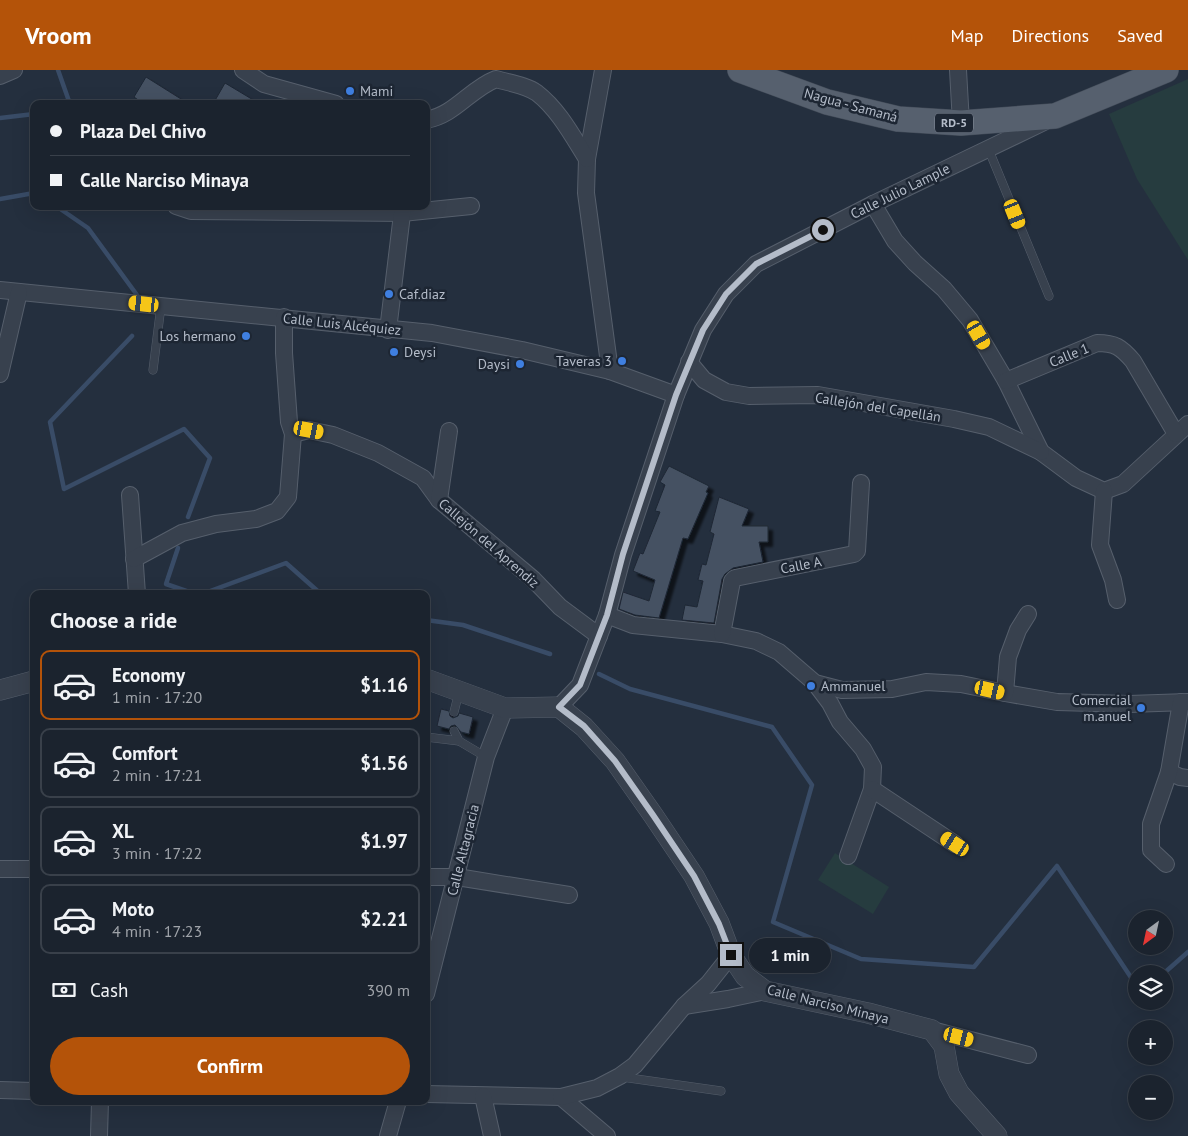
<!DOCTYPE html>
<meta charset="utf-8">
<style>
body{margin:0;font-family:"PT Sans",sans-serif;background:#282f3a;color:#f1f3f6;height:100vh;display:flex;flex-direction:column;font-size:19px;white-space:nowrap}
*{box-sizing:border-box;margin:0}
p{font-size:16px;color:#a0a4aa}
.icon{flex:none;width:28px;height:28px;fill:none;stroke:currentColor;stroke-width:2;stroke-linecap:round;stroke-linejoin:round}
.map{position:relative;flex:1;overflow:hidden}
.details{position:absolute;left:30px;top:520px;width:400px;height:515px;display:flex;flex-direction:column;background:#1b232e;border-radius:10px;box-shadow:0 5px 20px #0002,0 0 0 1px #39404a}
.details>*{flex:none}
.banner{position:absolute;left:30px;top:30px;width:400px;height:110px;border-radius:10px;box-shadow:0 5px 20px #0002,0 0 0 1px #39404a;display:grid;align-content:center;height:110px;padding:0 20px;background:#1b232e}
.needle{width:32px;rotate:213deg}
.controls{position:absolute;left:1128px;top:840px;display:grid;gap:10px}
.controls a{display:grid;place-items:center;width:45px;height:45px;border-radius:50%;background:#1b232e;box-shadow:0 5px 20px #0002,0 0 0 1px #39404a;font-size:25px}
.end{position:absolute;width:22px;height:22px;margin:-11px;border:6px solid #b4bcc9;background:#111;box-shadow:0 0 0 2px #111}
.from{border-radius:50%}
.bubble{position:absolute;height:35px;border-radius:18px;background:#1b232e;box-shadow:0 5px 20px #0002,0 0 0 1px #39404a;font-size:16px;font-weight:700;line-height:35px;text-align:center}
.car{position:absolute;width:15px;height:30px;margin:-15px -8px;border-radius:6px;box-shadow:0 0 4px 1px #0007;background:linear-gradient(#f5c518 24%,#345 0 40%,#f5c518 0 76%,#345 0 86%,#f5c518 0)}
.banner b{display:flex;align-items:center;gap:18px;height:48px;font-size:19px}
.banner b+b{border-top:1px solid #39404a}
.banner i{width:12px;height:12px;background:#f1f3f6}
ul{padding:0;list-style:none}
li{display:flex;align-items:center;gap:15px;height:70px;margin:0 10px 8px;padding:0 10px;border:2px solid #39404a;border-radius:10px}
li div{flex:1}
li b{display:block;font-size:19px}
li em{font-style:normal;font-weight:700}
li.current{border-color:#b45309}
li>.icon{width:45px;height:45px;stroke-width:1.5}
h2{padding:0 20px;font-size:22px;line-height:60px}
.pay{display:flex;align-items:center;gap:12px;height:55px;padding:0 20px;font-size:19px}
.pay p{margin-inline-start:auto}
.action{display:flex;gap:10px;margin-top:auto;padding:10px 20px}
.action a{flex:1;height:58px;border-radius:30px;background:#b45309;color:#fff;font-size:20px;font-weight:700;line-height:58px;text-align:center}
header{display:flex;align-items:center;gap:30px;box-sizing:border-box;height:70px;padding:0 25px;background:#b45309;color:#fff}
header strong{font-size:24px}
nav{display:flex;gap:28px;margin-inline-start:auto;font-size:18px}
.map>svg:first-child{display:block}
.green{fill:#263c3f}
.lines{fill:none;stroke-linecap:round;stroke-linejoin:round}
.stream{stroke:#394c67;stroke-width:4.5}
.building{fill:#455162;stroke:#1f2835;filter:url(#shadow)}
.service-casing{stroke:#565f6c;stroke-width:9}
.minor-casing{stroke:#565f6c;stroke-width:18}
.tertiary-casing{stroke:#565f6c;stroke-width:21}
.primary-casing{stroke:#414a57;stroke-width:26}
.service{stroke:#38414e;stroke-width:8}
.minor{stroke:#38414e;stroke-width:16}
.tertiary{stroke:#38414e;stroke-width:20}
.primary{stroke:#56606e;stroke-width:25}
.route{stroke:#b4bcc9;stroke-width:6}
.shop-dot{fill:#3f7fe0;stroke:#1d2633;stroke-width:2}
.labels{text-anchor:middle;stroke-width:5;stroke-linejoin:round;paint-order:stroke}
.shield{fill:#1d2633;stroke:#878f9c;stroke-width:1}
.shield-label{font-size:12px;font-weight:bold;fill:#b4bcc9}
.poi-label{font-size:14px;fill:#b4bcc9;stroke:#1d2633;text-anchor:start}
.street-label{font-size:14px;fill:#b4bcc9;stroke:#1d2633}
</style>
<header>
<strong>Vroom</strong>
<nav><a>Map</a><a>Directions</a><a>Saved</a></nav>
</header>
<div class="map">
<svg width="1188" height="1066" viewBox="0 0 1188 1066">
<defs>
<filter id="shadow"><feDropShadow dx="4.5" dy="4.5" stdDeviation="1" flood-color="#0009"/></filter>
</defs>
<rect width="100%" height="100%" fill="#242f3e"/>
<g class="green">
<path d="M1188,9V190L1137,109L1109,44Z"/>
<path d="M835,783L889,817L873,844L818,810Z"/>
</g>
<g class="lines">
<g class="stream">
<path d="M58,0L70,34"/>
<path d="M0,48L34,44"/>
<path d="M0,129L34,123"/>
<path d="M56,136L88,158L137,225"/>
<path d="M132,266L50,352L64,419L184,359L210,388L188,447"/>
<path d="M178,478L166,514L195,524"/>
<path d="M202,524L286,493L321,524"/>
<path d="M426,550L463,555L550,584"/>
<path d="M599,604L630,619L772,657L812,715L773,852L861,889L974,897L1057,796L1136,915"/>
<path d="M1163,904L1188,882"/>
</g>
</g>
<g class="building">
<path d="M146,7L189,34H144L134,27Z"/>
<path d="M225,13L260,34H213Z"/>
<path d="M669,396L709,416L706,422L708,423L688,469L683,468L659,548L635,545L619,539L623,522L649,531L655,510L633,501L640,483L643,484L660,442L655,441L665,415L660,412Z"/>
<path d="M719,427L749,439L742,456H768V472H759L763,492L733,498L725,504L722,509L714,553L682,550L685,535L697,537L703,511L698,510L702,494L706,495L714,464L710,462Z"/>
<path d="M441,639L449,641L450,646L453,648L458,646L459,643L473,647L469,664L461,662L455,655L451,656L449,659L437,656Z"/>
</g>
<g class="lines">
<g class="service-casing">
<g id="service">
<path d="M988,78L1049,226"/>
<path d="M153,300L161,236"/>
<path d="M454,642L459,622"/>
<path d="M454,661L459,671L486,687"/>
<path d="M426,667L459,671"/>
<path d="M622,1007L721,1021"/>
</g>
</g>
<g class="minor-casing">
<g id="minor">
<path d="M243,0L264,14L336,34"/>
<path d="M603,0L587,89L586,123L610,301"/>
<path d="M958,0L961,53"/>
<path d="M0,6L14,0"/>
<path d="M426,50C455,45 470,19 496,9C509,13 526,15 537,23C559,40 573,67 587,89"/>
<path d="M873,134L895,171L915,193L944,219L970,250L1006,311L1041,382L1076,408L1104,421L1123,414L1188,354"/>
<path d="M176,136L191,141L402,143L471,136"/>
<path d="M0,220L432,263L522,280L610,301L676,325"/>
<path d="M388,260L403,136"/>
<path d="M689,292L704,310L726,322L749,326L818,325L954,349L989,357L1041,382"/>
<path d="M0,304L19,222"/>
<path d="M1006,311L1097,273C1115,273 1121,277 1133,291L1176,364"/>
<path d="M293,364L309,360L333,365L378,383L423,408L439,430L533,509L560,537L599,566"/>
<path d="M1104,421L1100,475L1113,510L1117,530"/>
<path d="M130,425L137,524"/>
<path d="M439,430L449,361"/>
<path d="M134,489L182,463L216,454L256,449L277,441L288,427L293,364L289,352L284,283V247"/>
<path d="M607,545L633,555L722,564L756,571L779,582L815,613L842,620L892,619L926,612L961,614L1005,623L1057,632L1129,634L1188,632"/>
<path d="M722,564L732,511L735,508L854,484L857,481L861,413"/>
<path d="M815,613L830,633L840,652L863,679L873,697L872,719L848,786"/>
<path d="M1005,623L1008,587L1018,560L1028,544"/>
<path d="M559,637L580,615L607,545L623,485L676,325L703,260L726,224L756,194L873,134L1044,52"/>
<path d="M1169,702L1180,707L1188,708"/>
<path d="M872,719L955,774"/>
<path d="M1166,794L1151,780V754L1169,702L1181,632"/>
<path d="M0,799H34"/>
<path d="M426,807H457L569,825"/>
<path d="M426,924L486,687L505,638"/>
<path d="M684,936L728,929L765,921"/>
<path d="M932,960L1028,985"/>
<path d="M0,1020L34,1021"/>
<path d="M426,1024L561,1027L607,1066"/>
<path d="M483,1026L492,1066"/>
<path d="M561,1027L597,1018L620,1006L635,995L684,936L708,914L731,885"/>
<path d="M99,1066L100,1031"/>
<path d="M388,1066L398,1031"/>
</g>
</g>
<g class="tertiary-casing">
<g id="tertiary">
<path d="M426,609L505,638L559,637L584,657L615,691L653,745L694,806L719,853L731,885L745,906L765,921L868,943L932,960L944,976L949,1004L959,1023L997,1066"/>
<path d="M0,620L34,611"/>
</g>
</g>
<g class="primary-casing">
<path id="primary" d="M740,0L827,32L898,49L961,53L1055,46L1166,0"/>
</g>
<use href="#service" class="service"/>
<use href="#minor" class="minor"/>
<use href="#tertiary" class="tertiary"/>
<use href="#primary" class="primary"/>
</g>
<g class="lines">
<path class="route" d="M731,885L719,854L694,806L653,745L615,691L584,656L559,637L580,615L607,545L623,484L676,325L703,260L726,224L756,194L823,160"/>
</g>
<g class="shop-dot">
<circle cx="350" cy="21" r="5"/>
<circle cx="389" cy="224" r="5"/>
<circle cx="246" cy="266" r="5"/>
<circle cx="394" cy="282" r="5"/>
<circle cx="622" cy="291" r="5"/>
<circle cx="520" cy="294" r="5"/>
<circle cx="811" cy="616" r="5"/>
<circle cx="1141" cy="638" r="5"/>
</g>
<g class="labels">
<rect class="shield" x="935" y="43.5" width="38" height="19" rx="4"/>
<g class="shield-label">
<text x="954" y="57">RD-5</text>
</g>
<g class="poi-label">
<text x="360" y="26">Mami</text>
<text x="399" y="229">Caf.diaz</text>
<text x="236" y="271" text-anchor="end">Los hermano</text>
<text x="404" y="287">Deysi</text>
<text x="612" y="296" text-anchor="end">Taveras 3</text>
<text x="510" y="299" text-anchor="end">Daysi</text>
<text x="821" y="621">Ammanuel</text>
<text x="1131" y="635" text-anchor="end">Comercial<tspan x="1131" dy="16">m.anuel</tspan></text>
</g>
<g class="street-label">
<text transform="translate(851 35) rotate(15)" y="5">Nagua - Samaná</text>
<text transform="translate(900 121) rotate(-26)" y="5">Calle Julio Lample</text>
<text transform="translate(342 254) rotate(6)" y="5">Calle Luis Alcéquiez</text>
<text transform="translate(1069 285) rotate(-22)" y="5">Calle 1</text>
<text transform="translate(878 337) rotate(9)" y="5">Callejón del Capellán</text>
<text transform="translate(489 473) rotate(41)" y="5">Callejón del Aprendiz</text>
<text transform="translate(801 495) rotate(-11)" y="5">Calle A</text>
<text transform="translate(463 780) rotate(-76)" y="5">Calle Altagracia</text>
<text transform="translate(828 934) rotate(14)" y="5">Calle Narciso Minaya</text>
</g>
</g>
</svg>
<div class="controls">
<a><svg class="needle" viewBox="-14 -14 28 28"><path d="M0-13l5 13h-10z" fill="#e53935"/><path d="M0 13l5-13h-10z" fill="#a0a4aa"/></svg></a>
<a><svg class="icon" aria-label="layers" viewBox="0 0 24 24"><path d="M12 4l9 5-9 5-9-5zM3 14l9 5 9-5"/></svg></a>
<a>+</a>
<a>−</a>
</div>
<i class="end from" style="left:823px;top:160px"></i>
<i class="end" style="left:731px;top:885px"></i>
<div class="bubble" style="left:749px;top:868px;width:82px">1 min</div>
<i class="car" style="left:1015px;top:144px;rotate:158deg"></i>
<i class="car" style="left:144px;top:234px;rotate:276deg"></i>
<i class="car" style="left:979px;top:265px;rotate:150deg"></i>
<i class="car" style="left:309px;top:360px;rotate:101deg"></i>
<i class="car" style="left:990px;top:620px;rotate:103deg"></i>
<i class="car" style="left:955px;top:774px;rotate:303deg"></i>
<i class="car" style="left:959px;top:967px;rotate:104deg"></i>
<div class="banner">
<b><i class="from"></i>Plaza Del Chivo</b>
<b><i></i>Calle Narciso Minaya</b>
</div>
<section class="details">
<h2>Choose a ride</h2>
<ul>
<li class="current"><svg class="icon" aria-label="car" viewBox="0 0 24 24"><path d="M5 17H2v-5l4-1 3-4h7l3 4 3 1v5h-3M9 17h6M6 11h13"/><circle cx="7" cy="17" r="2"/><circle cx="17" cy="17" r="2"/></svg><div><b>Economy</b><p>1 min · 17:20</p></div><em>$1.16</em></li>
<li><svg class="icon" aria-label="car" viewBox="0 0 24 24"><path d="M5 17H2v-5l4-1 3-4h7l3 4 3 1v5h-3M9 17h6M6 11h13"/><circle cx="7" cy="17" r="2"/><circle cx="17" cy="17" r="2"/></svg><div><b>Comfort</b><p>2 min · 17:21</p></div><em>$1.56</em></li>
<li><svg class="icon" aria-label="car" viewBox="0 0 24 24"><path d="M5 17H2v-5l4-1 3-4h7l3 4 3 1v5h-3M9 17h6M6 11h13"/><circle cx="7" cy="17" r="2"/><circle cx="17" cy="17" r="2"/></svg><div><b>XL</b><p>3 min · 17:22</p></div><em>$1.97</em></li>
<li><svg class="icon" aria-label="car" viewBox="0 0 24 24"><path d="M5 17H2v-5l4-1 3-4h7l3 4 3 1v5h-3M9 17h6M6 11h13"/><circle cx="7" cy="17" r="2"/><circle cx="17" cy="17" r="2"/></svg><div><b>Moto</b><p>4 min · 17:23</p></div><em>$2.21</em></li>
</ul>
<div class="pay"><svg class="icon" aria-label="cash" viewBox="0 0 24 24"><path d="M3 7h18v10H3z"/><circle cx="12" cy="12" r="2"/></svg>Cash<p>390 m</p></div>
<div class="action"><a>Confirm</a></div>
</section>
</div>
